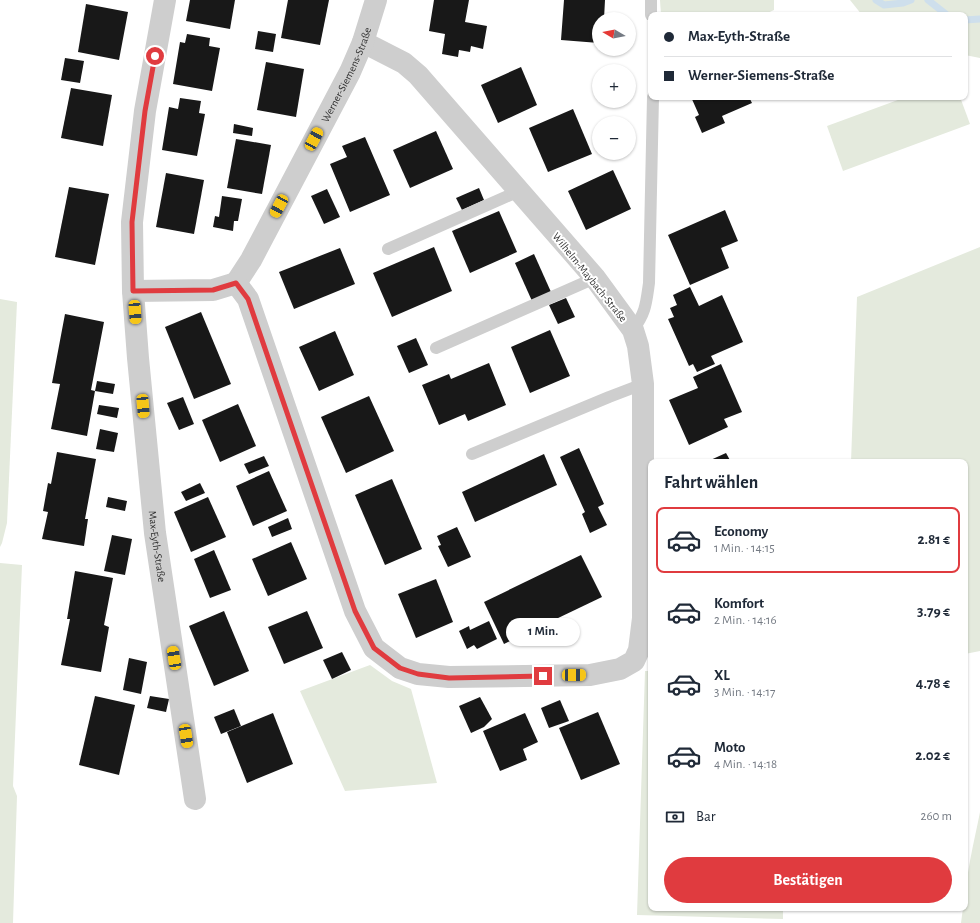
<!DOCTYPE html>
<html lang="de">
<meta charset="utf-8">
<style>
body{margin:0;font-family:"Alegreya Sans",sans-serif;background:#f6f6f7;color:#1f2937;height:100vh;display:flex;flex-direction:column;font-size:15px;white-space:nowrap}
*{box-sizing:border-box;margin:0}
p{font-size:13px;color:#747a83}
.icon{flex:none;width:22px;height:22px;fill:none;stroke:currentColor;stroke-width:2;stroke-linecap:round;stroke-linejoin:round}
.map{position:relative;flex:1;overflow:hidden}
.sheet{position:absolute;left:648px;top:459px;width:320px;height:452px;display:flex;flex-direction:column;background:#fff;border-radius:8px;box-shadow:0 1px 3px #0004}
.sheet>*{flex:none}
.top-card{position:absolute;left:648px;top:12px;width:320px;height:88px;border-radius:8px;box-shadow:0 1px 3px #0004;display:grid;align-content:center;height:88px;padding:0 16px;background:#fff}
.needle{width:26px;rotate:280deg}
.tools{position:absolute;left:592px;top:12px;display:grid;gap:8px}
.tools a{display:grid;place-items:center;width:44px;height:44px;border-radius:50%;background:#fff;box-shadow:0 1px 3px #0004;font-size:20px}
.end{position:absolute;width:18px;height:18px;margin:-9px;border:5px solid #e03b3f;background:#fff;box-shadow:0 0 0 2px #fff}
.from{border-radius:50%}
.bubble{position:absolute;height:28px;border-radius:14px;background:#fff;box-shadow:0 1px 3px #0004;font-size:13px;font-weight:700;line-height:28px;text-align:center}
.car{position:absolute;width:12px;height:24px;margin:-12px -6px;border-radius:5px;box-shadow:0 0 3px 1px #0007;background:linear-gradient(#f5c518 24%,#345 0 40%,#f5c518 0 76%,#345 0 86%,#f5c518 0)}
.top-card b{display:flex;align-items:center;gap:14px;height:38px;font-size:15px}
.top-card b+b{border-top:1px solid #e0e1e3}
.top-card i{width:10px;height:10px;background:#1f2937}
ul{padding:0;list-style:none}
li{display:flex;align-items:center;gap:12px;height:66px;margin:0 8px 6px;padding:0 8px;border:2px solid transparent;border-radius:8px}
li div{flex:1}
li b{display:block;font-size:15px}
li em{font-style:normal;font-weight:700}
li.active{border-color:#e03b3f}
li>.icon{width:36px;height:36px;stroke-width:1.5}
h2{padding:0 16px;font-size:18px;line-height:48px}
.pay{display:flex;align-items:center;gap:10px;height:44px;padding:0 16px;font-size:15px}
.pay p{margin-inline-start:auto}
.cta{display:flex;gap:8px;margin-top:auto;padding:8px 16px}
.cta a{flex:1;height:46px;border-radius:24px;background:#e03b3f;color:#fff;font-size:16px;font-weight:700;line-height:46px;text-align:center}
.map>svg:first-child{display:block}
.green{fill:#e4eadd}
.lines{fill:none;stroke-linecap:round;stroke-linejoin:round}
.stream{stroke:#cedfec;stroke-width:7}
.building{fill:#181818}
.lane{stroke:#cecece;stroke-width:12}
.street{stroke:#cecece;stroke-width:22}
.route{stroke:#e03b3f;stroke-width:5}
.labels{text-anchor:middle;stroke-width:4;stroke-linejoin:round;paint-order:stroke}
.street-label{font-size:11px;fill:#313131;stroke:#fff}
</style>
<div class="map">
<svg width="980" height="923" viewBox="0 0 980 923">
<rect width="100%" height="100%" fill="#fff"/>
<g class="green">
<path d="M660,0H774V10L763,15H661Z"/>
<path d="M850,0H980V58L965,55V15H862Z"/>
<path d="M906,97H960L970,124L843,171L827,126Z"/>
<path d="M980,247V651L965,654V462H851L857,297Z"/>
<path d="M0,299L17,302L7,523L2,543L0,547Z"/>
<path d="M0,563L22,565L13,786L17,796L13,923H0Z"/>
<path d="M370,665L392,681L411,689L437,783L345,791L300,691Z"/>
<path d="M645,671H651V908H783V919L637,915Z"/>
<path d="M980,812V923H961L963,908H965C965,876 974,843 980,812Z"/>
</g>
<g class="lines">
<g class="stream">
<path d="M876,0L884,5L903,3L911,0"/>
<path d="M928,0L947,15"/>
<path d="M965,20L980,19"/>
</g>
</g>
<g class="building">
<path d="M190,0H235L230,29L186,21Z"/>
<path d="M288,0H329L320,45L281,38Z"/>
<path d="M434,0H469L465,22L487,26L483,49L471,46L470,52L459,50L458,57L442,54L445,34L429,31Z"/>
<path d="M564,0H605L604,19H599V43L561,40Z"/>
<path d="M86,4L128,12L119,60L78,52Z"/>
<path d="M258,31L276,34L273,52L255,49Z"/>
<path d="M187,34L210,38L209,46L220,48L212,91L173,84L180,42L185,43Z"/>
<path d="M65,58L84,61L80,83L61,80Z"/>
<path d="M266,62L304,69L296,117L257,110Z"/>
<path d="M521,67L537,105L498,123L481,85Z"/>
<path d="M71,88L112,95L103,146L61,138Z"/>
<path d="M691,97H749L752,103L722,116L725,123L702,133L695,117L699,115Z"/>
<path d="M180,98L201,101L199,113L205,114L197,156L162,150L169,107L178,109Z"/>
<path d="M573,109L592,154L548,172L529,128Z"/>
<path d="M234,124L253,128L252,136L233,133Z"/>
<path d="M436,131L453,169L410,188L393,150Z"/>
<path d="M365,137L390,195L350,212L330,164L347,157L342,146Z"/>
<path d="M236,139L271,145L262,194L227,188Z"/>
<path d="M613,170L631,209L586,230L568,191Z"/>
<path d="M166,173L204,180L194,234L156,227Z"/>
<path d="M69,187L109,194L95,265L55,257Z"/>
<path d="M479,188L484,200L462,210L456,198Z"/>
<path d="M327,189L340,217L324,224L311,196Z"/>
<path d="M222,196L242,199L238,221H234L233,231L213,227L215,216L219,217Z"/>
<path d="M725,210L738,241L721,248L729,268L690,285L668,235Z"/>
<path d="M499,211L517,252L470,273L452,231Z"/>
<path d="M434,247L452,291L392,317L373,273Z"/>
<path d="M340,248L355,284L294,309L279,272Z"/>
<path d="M534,254L551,292L532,301L515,263Z"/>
<path d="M690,287L699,306L722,295L743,342L711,356L715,364L697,372L693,364L689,366L668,319L674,317L670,308L677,305L673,295Z"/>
<path d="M566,298L575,317L558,324L549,305Z"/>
<path d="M201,312L231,384L194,399L165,327Z"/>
<path d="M65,314L104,322L91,390L95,391L97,381L115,384L113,394L95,391L87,436L51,429L60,384L52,383Z"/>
<path d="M550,330L570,376L530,393L511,347Z"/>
<path d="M335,331L354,375L319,391L299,347Z"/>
<path d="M416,338L428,365L409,373L397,346Z"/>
<path d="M489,363L506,405L468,421L465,414L439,425L422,385L449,374L451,379Z"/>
<path d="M721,364L742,412L724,419L728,427L689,445L669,400L698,388L693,377Z"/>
<path d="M369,396L394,451L346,473L321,417Z"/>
<path d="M183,397L194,424L179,430L167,403Z"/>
<path d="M238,404L256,446L220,462L202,420Z"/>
<path d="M99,405L119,408L117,418L97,414Z"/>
<path d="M100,429L118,433L114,452L96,449Z"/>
<path d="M579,448L604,504L598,507L607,525L590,533L582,514L585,512L560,457Z"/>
<path d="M57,452L96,459L85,519H88L84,546L42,539L48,512L43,511L48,483L51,484Z"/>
<path d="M726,453L731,462H706Z"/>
<path d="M544,454L557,485L475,522L462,492Z"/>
<path d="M264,456L269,466L249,474L244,464Z"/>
<path d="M269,471L287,511L253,526L236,486Z"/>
<path d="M392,479L422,549L385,565L355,495Z"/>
<path d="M200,483L205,493L186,501L181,492Z"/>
<path d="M108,497L127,501L125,511L106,507Z"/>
<path d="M208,497L226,537L191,552L174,512Z"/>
<path d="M288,518L292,529L272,537L268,527Z"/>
<path d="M457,527L471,557L448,567L438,546L441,545L437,536Z"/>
<path d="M112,535L132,539L125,575L104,571Z"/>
<path d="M291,542L307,579L268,596L252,559Z"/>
<path d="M214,550L231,590L210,598L194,559Z"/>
<path d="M581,555L602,597L504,644L484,602Z"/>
<path d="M75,571L113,578L104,625L109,627L101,672L61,665L70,619H67Z"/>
<path d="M436,579L453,622L416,638L398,594Z"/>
<path d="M224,611L249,671L214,686L189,626Z"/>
<path d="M307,611L323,648L284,664L268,627Z"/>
<path d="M489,621L497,639L477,649L474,645L467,649L459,631L469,626L470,630Z"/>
<path d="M342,652L351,670L332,679L323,660Z"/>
<path d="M129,658L147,662L141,694L123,690Z"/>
<path d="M95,696L135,705L119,775L79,765Z"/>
<path d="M150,696L169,699L166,712L147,708Z"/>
<path d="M480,697L492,719L484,727L471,733L459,706Z"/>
<path d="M560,700L569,721L549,728L541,708Z"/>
<path d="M234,709L241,726L221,734L214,717Z"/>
<path d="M598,712L620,764L581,780L559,728Z"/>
<path d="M273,713L293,764L247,783L227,732Z"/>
<path d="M525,713L538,742L523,749L527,760L500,771L483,731Z"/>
</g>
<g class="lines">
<g class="lane">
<path d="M651,0V15"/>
<path d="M388,249L519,191"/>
<path d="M633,330C646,312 646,304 649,283L653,97"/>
<path d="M436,348L595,278"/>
<path d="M472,454L609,397L643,384"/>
</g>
<g class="street">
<path id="s1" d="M165,0L145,111L132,222L133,291L138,358L155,533L195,799"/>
<path d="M236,283L248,299L355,611L374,648L400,668L418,674L449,677L590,675L620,669L634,661L639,650L643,618V384L638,346L633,330L595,278L418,75L404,63L363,42"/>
<path id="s2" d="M236,283L251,260L350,72L363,42L376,0"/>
<path d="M133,291L213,290L236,283"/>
</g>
</g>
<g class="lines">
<path class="route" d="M155,56L145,111L132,222L133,291L213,290L236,283L248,299L355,611L374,648L400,668L418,674L449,678L543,676"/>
</g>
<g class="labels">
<g class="street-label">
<text dy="4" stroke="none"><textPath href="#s2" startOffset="236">Werner-Siemens-Straße</textPath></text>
<text transform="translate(590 277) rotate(51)" y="4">Wilhelm-Maybach-Straße</text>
<text dy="4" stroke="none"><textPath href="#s1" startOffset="550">Max-Eyth-Straße</textPath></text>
</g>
</g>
</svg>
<div class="tools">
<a><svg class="needle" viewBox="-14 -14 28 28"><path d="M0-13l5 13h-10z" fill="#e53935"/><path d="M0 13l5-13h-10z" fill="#747a83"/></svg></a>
<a>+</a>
<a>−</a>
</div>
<i class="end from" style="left:155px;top:56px"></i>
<i class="end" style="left:543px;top:676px"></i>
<div class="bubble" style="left:506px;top:618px;width:74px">1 Min.</div>
<i class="car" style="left:314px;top:139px;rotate:28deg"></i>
<i class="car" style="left:279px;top:206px;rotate:208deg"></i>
<i class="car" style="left:135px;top:312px;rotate:176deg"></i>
<i class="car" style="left:143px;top:406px;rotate:175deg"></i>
<i class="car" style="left:174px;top:658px;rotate:351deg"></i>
<i class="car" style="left:574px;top:675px;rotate:89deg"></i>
<i class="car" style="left:186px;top:736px;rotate:171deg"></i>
<div class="top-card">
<b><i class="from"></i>Max-Eyth-Straße</b>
<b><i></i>Werner-Siemens-Straße</b>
</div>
<section class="sheet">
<h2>Fahrt wählen</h2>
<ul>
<li class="active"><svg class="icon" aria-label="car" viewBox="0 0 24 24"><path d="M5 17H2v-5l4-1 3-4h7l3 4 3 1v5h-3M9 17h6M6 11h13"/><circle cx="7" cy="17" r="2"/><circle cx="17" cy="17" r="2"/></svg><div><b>Economy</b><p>1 Min. · 14:15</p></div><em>2.81 €</em></li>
<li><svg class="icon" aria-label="car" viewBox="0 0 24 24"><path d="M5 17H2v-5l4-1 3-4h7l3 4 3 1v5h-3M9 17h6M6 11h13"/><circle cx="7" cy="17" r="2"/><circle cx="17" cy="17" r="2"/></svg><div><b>Komfort</b><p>2 Min. · 14:16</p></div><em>3.79 €</em></li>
<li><svg class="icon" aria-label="car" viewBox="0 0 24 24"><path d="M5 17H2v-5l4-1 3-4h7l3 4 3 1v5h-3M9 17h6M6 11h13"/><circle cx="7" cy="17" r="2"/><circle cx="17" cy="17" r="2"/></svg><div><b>XL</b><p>3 Min. · 14:17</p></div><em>4.78 €</em></li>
<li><svg class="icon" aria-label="car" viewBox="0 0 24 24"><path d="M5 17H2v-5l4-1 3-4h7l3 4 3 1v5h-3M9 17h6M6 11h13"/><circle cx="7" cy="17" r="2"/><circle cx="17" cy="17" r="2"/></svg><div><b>Moto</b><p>4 Min. · 14:18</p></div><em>2.02 €</em></li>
</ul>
<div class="pay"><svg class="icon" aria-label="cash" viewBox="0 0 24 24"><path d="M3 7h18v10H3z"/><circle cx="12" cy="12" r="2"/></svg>Bar<p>260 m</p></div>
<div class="cta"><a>Bestätigen</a></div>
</section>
</div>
